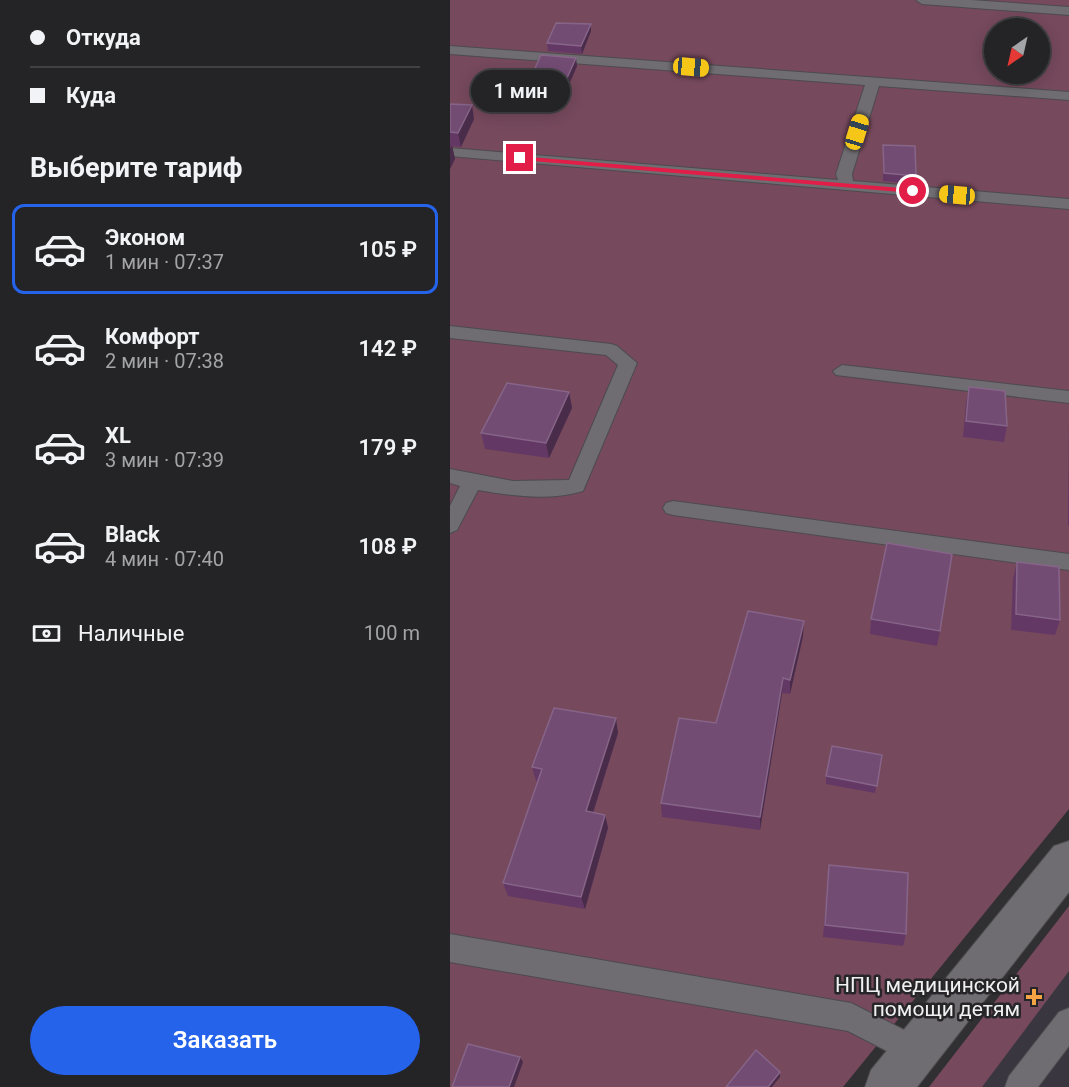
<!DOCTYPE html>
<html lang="ru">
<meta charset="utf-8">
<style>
body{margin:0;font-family:Roboto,sans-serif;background:#2c2b2e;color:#f1f3f6;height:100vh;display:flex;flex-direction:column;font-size:22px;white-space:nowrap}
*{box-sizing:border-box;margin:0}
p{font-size:20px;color:#a3a4a7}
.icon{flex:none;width:33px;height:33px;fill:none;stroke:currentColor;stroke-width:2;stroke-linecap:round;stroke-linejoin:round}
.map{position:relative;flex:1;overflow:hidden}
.side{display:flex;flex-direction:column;background:#242326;width:450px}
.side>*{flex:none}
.guide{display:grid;align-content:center;height:132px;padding:0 30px;background:#242326}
.needle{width:39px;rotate:214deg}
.buttons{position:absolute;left:534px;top:18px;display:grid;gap:12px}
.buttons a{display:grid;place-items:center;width:66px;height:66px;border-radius:50%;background:#242326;box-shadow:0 3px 15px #0003,0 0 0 2px #414043;font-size:30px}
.end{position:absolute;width:27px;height:27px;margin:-14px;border:8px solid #e11d48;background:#fff;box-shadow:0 0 0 3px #fff}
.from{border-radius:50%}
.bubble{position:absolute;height:42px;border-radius:21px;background:#242326;box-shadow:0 3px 15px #0003,0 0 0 2px #414043;font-size:20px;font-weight:600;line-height:42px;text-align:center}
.car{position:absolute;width:18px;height:36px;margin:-18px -9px;border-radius:8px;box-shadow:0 0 4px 2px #0007;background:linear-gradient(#f5c518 24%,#345 0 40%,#f5c518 0 76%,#345 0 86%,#f5c518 0)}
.guide b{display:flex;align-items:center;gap:21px;height:57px;font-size:22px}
.guide b+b{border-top:2px solid #414043}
.guide i{width:15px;height:15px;background:#f1f3f6}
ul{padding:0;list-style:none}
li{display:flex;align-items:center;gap:18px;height:90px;margin:0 12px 9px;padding:0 18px;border:3px solid transparent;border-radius:12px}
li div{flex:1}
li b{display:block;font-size:22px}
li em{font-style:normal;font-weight:600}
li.active{border-color:#2563eb}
li>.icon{width:54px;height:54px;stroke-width:1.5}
h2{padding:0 30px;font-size:27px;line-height:72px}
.pay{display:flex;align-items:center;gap:15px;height:66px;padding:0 30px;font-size:22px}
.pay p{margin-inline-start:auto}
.primary-button{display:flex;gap:12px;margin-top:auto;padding:12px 30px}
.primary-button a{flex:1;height:69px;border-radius:36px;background:#2563eb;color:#fff;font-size:24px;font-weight:600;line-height:69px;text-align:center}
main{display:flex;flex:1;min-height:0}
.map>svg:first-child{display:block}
.built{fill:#39363f}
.green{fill:#76495d;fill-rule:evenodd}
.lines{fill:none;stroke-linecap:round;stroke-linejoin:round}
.lane-casing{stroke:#4c4b4e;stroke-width:2}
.street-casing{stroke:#4c4b4e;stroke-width:2}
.lane{fill:#6f6d71;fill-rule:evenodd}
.street{fill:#6f6d71;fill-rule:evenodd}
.wall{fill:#643865}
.shaded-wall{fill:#492c4a}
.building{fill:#734c74;stroke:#866588;stroke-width:1.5}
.route{fill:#e11d48}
.poi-dot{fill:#f4a444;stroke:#262528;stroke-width:2}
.labels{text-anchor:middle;stroke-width:5;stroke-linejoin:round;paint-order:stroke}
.near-poi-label{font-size:21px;fill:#f0f0f2;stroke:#262528;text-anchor:end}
</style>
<main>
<section class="side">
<div class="guide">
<b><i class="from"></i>Откуда</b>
<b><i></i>Куда</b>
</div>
<h2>Выберите тариф</h2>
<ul>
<li class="active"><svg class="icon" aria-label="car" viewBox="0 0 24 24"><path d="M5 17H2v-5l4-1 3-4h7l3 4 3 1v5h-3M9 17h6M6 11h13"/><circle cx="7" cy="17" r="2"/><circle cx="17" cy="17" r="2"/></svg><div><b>Эконом</b><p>1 мин · 07:37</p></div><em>105 ₽</em></li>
<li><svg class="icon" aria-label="car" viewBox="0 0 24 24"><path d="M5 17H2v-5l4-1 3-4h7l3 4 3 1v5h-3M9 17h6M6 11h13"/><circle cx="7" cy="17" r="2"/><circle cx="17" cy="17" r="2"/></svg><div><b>Комфорт</b><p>2 мин · 07:38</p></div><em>142 ₽</em></li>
<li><svg class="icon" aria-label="car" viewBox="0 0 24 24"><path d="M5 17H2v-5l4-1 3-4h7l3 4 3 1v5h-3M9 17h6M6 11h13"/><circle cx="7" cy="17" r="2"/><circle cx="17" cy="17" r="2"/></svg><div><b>XL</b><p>3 мин · 07:39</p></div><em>179 ₽</em></li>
<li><svg class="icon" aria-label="car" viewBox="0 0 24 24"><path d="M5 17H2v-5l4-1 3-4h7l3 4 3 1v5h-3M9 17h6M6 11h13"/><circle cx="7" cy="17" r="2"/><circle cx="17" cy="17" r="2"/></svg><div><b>Black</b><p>4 мин · 07:40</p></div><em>108 ₽</em></li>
</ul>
<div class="pay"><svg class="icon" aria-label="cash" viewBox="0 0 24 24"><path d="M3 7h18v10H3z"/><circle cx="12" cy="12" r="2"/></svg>Наличные<p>100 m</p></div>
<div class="primary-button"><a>Заказать</a></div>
</section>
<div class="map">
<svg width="619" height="1087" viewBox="0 0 619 1087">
<rect width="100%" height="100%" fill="#302f32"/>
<path class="built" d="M619,906V1087H479Z"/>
<g class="green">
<path d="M0,0H619V809L393,1087H0ZM544,28H590V74H544Z"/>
<path d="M619,906V971L532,1087H479Z"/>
</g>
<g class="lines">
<g class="lane-casing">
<g id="lane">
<path d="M466,0H521L619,7V15L472,4Z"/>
<path d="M0,46L619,92V100L429,86L402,174L403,181L619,199V209L0,156V148L388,180L386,174L415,85L0,54Z"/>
<path d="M0,326L161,344L167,346L187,363L133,491C99,501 62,496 28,490L7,530L0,533V506L10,486L0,483V469L63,481L119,480L168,365L156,355L0,338Z"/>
<path d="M392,365L619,391V403L386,375L383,371Z"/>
<path d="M223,501L619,554V570L223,515L216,513L213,508L216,503Z"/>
<path d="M0,934L401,1003L476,1041L481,1051L476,1061L466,1066L398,1031L0,962Z"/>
<path d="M619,1008V1046L588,1087H555L559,1076L609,1012Z"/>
</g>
</g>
<g class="street-casing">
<path id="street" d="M619,841V892L467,1087H415L421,1070L604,846Z"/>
</g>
<use href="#lane" class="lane"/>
<use href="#street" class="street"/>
</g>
<g class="wall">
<path d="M141,24V31L132,54L98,51L97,43Z"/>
<path d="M127,66L113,98L77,96L76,88Z"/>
<path d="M0,104L24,119L11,147L2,146L5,159L0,169Z"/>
<path d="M433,145L466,176L465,184L433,181Z"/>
<path d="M519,387L557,426L554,442L513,437L516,403Z"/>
<path d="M119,392L122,408L99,458L35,449L31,433Z"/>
<path d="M619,418V526L618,525Z"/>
<path d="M567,562L610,620L605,635L561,630L563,578Z"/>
<path d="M421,619L490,631L487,646L420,634Z"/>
<path d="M353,636L340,694L332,693L310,830L212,817L211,803Z"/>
<path d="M168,733L143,813L155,815L158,828L135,909L58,896L53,883L87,782L86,781L82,767Z"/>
<path d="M432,755L425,793L376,784V776Z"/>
<path d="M379,865L456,934L453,946L373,937Z"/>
</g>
<g class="shaded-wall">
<path d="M141,24V31L132,54L131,46Z"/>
<path d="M126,58L127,66L113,98L112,89Z"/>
<path d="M22,105L24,119L11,147L8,133Z"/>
<path d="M2,145L5,159L0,169V149Z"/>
<path d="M119,392L122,408L99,458L96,443Z"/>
<path d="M354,621L353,636L340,694V680Z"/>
<path d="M333,678L332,693L310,830V817Z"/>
<path d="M166,718L168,733L139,825L136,811Z"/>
<path d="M155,815L158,828L135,909L131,897Z"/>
<path d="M70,1057L73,1062L64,1087H59Z"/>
<path d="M330,1072V1077L322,1087H318Z"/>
</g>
<g class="building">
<path d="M106,23L141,24L131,46L97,43Z"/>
<path d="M91,55L126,58L112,89L76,88Z"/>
<path d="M0,104L22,105L8,133L0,132Z"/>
<path d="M433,145L465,146L466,176L434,173Z"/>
<path d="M57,383L119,392L96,443L31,433Z"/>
<path d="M519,387L555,391L557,426L516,421Z"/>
<path d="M437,543L502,554L490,631L421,619Z"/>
<path d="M567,562L609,567L610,620L566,614Z"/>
<path d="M298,611L354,621L340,680L333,678L310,817L211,803L229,718L266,723Z"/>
<path d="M104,708L166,718L136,811L155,815L131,897L53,883L92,769L82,767Z"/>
<path d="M382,746L432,755L427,786L376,776Z"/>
<path d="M379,865L458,873L456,934L375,925Z"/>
<path d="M18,1044L70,1057L59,1087H2Z"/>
<path d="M306,1050L330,1072L318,1087H276Z"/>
</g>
<path class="route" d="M67,156L463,189L466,191L463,193L70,160Z"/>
<path class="poi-dot" d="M581 988h6v6h6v6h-6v6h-6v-6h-6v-6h6z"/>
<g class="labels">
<g class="near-poi-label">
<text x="570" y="992">НПЦ медицинской<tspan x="570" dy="24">помощи детям</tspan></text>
</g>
</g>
</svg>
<div class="buttons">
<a><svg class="needle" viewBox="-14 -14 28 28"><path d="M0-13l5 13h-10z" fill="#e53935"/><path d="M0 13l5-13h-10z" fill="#a3a4a7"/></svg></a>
</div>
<i class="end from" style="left:463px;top:191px"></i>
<i class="end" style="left:70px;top:158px"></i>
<div class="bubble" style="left:21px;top:70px;width:99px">1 мин</div>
<i class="car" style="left:241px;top:67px;rotate:95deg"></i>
<i class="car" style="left:407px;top:132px;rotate:17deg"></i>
<i class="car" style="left:507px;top:195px;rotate:275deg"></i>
</div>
</main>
